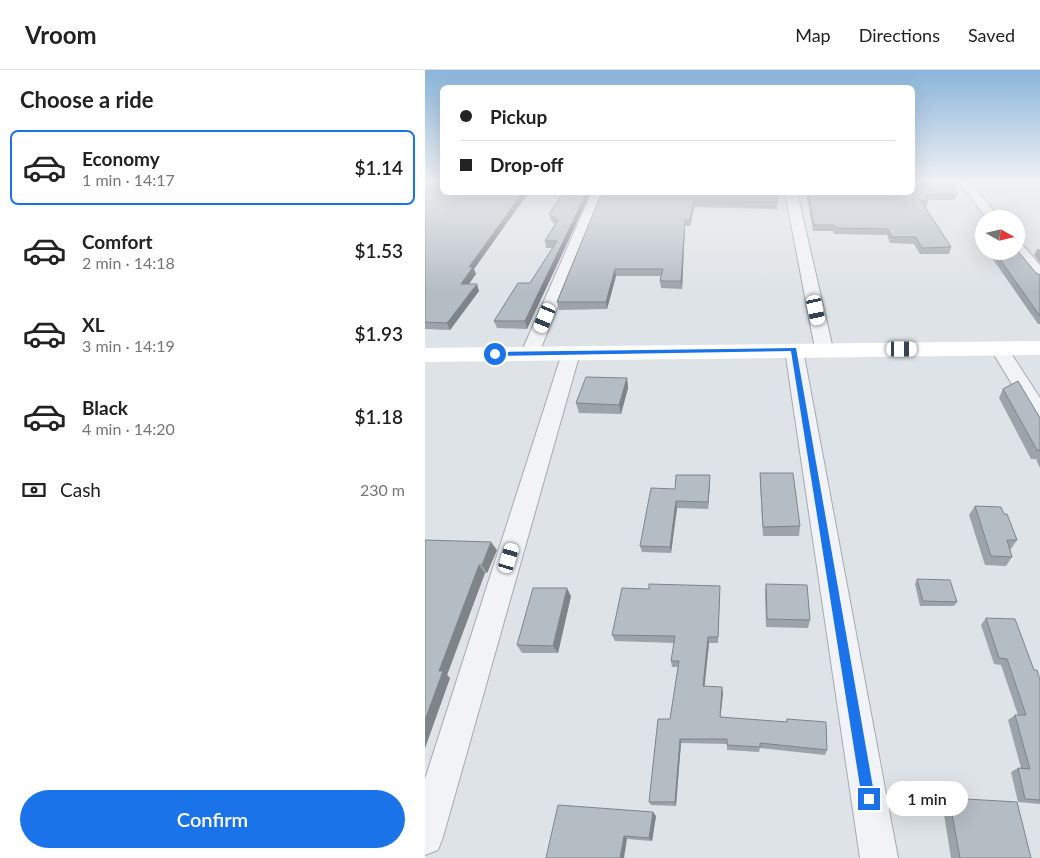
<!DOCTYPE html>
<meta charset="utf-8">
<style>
body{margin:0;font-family:Lato,sans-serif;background:#f2f2f2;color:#222;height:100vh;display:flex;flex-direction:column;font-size:19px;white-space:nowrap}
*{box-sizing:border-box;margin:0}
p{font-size:16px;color:#767676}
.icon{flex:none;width:28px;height:28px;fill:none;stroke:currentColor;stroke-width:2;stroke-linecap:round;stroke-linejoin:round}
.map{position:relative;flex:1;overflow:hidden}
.panel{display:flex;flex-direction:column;background:#fff;width:425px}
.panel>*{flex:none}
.guide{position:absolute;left:15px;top:15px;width:475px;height:110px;border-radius:8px;box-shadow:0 5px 20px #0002;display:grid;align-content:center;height:110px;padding:0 20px;background:#fff}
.needle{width:32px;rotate:98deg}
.fabs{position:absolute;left:550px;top:140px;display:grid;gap:10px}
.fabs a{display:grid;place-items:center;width:50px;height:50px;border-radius:50%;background:#fff;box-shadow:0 5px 20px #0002;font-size:25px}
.end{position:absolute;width:22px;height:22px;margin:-11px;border:6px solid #1a73e8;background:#fff;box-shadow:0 0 0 2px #fff}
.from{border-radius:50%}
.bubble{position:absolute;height:35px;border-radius:18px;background:#fff;box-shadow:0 5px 20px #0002;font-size:16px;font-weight:600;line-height:35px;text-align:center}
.car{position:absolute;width:15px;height:30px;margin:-15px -8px;border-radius:6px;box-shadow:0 0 4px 1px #0007;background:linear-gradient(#fff 24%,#345 0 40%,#fff 0 76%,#345 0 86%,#fff 0)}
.guide b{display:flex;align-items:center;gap:18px;height:48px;font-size:19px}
.guide b+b{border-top:1px solid #e0e0e0}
.guide i{width:12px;height:12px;background:#222}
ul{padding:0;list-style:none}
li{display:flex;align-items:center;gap:15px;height:75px;margin:0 10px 8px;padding:0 10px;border:2px solid transparent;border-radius:8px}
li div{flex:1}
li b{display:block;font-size:19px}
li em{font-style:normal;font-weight:600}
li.on{border-color:#1a73e8}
li>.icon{width:45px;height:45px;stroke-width:1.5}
h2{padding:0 20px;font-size:22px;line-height:60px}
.pay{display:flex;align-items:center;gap:12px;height:55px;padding:0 20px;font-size:19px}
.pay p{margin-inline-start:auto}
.cta{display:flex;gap:10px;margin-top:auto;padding:10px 20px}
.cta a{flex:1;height:58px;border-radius:30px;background:#1a73e8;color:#fff;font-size:20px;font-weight:600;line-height:58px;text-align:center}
header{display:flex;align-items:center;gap:30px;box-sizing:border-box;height:70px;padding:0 25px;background:#fff;border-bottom:1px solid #e0e0e0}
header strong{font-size:24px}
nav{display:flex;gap:28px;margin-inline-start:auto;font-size:18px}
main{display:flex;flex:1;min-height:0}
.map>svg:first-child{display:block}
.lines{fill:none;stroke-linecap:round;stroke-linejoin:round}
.minor-casing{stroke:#a4aab1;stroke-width:2}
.minor{fill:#f1f3f6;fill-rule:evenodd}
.secondary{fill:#fff;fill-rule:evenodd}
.wall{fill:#9ca3a9}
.shaded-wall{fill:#7f8489}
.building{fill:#b5bdc4;stroke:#7f8489}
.route{fill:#1a73e8}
</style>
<header>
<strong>Vroom</strong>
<nav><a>Map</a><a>Directions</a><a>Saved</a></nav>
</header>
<main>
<section class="panel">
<h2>Choose a ride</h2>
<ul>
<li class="on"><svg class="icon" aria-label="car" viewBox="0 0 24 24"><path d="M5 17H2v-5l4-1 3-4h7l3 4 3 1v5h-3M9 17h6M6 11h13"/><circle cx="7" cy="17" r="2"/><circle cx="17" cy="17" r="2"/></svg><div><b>Economy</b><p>1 min · 14:17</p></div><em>$1.14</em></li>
<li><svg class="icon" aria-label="car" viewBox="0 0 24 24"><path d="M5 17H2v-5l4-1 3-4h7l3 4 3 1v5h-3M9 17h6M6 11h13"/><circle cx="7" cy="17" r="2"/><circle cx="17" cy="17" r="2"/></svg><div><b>Comfort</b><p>2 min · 14:18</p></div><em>$1.53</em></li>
<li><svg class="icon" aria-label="car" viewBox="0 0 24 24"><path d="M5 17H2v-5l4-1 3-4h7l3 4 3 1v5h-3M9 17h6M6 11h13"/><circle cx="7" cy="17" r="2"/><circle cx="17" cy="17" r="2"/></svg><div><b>XL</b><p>3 min · 14:19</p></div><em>$1.93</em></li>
<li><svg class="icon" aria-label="car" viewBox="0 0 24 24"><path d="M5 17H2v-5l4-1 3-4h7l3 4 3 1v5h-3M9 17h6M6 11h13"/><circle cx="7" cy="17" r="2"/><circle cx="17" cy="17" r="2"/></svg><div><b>Black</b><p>4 min · 14:20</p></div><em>$1.18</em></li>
</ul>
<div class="pay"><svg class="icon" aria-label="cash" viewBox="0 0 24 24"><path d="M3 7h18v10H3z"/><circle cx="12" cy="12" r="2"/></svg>Cash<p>230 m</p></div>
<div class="cta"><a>Confirm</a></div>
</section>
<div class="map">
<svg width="615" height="788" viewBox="0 0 615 788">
<rect width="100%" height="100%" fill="#dee3e7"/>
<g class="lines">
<g class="minor-casing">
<g id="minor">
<path d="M533,111H545L575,149H562Z"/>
<path d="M167,122H179L114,283L111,287L105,288L99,287L96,283Z"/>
<path d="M360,122H372L408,279L405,283L399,284L393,283L390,279Z"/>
<path d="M591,172L596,173L615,195V210L610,208L588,181H591Z"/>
<path d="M574,273L580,274L615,328V351L608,349L565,278L568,274Z"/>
<path d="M369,275L375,276L378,280L473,788H435L360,280L363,276Z"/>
<path d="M146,278L152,279L155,283L18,767L13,780L0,785V709L137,283L140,279Z"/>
</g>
</g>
<use href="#minor" class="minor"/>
<path class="secondary" d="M615,271V285L0,292V278Z"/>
</g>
<g class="wall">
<path d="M0,111L18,122H104L49,199L51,204L44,214L54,221L25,260L0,259Z"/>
<path d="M166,122L102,259L72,258L69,251L105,213L128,178H121L120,171L130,154L126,151L124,144Z"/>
<path d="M177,122H353L352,139L269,137L265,156H260L257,219L236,218L235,211L236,206H191L182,239L134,240L132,232Z"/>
<path d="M381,122H488L532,124L530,130H502L503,131L502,137H500L526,177L524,184H495L489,174L465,173L462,165L409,164L408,161H388Z"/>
<path d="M612,179H615V193L609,185Z"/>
<path d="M567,181H591L611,203L615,205V254H613L565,185Z"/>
<path d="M202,308L203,318L196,344L154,343L151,333Z"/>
<path d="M578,319L615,348V398L611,389H606L574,328Z"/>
<path d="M335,403L375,456L374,466H338L335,412Z"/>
<path d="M285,405V412L283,439L252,438L246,483L217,482L215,476L250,419Z"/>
<path d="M550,436L579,444L592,470L586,479H585L587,487L581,496L560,495L544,445Z"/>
<path d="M0,470L72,480L62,503H60L22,605L25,608L0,678Z"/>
<path d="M492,509L532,532L529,536H495L490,514Z"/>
<path d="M341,514L385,550L383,558L341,557L340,522Z"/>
<path d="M224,519L295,523L293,573H284L279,616L298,623L295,647L361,652L362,649L402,680L400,685L335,678L334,682L302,680V674L256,673L251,736L226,735L224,732L245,649L253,597H247L246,591L249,573L190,571L187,565Z"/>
<path d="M146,526L133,583H97L92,575Z"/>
<path d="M561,548L609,600L615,610V734L593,732L586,702L593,698H596L583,650L590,645H593L576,595L569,594L556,555Z"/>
<path d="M524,728L606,788H526L517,732Z"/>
<path d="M231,746L227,771L202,769L121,788Z"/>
</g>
<g class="shaded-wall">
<path d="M98,122H104L49,199L51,204L39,221L36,214L44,197Z"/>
<path d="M162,122H166L102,259L100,251Z"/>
<path d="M269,131V137L265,156V150Z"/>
<path d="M260,150V156L257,219L256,211Z"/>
<path d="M190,199L191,206L182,239L181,232Z"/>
<path d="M52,214L54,221L25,260L22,253Z"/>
<path d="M202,308L203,318L196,344L194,335Z"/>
<path d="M285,405V412L283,439V432Z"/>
<path d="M251,431L252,438L246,483L245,477Z"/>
<path d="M66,472L72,480L62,503L57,495Z"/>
<path d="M54,495L60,503L22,605L25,608L0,678V650L14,601Z"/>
<path d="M142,518L146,526L133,583L128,576Z"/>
<path d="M283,567L284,573L279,622L278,616Z"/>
<path d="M297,617L298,623L295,652V647Z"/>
<path d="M255,669L256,673L251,736L250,732Z"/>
<path d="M228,742L231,746L227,771L224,768Z"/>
<path d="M199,766L202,769L199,788H195Z"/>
</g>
<g class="building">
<path d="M0,111H18V122H98L44,197H48L36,214H52L22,253L0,252Z"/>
<path d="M488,111H525L532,124H500L503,131H496L526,177L497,178L491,167H467L463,159L410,158L409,155H389L383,122H488Z"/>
<path d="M139,122H162L100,251H69L93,213H105L132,171H120L133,150L124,144Z"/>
<path d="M177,122H353L352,132L269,131L265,150H260L256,211H235L238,199H190L181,232H132Z"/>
<path d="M591,179L611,203L615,205V246L569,181H591Z"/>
<path d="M161,307L202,308L194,335L151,333Z"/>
<path d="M593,311L615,348V380H612L578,319Z"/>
<path d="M335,403H368L375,456L338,457Z"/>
<path d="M251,405H285L283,432L251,431L245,477L215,476L226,418L250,419Z"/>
<path d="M550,436L576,437L579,444H582L592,470H582L587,487L566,486Z"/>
<path d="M0,470L66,472L57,495H54L14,601H18L0,650Z"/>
<path d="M492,509L525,510L532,532L498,531Z"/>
<path d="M224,514L295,516L293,567H283L278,616L297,617L295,647L362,652V649L401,652L402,680L335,673V677L302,675V669H255L250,732H224L233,649H245L254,591H246L250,566L187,565L197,518L224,519Z"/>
<path d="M341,514L382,515L385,550L342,549Z"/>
<path d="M108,518H142L128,576L92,575Z"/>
<path d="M561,548L590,549L609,600H612L615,610V730L600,729L593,698L605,699L590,645H601L582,589L574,588Z"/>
<path d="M524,728L592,732L606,788H535Z"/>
<path d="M133,735L228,742L224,768L199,766L195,788H121Z"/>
</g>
<linearGradient id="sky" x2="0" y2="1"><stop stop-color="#89b4da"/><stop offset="0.5" stop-color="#f0f2f4"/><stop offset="1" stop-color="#f0f2f4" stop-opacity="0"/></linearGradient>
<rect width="615" height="221" fill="url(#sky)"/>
<path class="route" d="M371,278L450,729L448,734L444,736L439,734L437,729L366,281L70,286L66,284L70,282Z"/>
</svg>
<div class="fabs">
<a><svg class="needle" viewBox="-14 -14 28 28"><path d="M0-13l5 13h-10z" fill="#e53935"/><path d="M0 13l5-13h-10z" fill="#767676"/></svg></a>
</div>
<i class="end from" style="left:70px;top:284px"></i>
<i class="end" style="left:444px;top:729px"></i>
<div class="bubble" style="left:461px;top:711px;width:82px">1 min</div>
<i class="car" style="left:391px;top:240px;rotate:168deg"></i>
<i class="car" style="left:120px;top:248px;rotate:203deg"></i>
<i class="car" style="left:477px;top:279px;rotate:90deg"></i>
<i class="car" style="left:84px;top:488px;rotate:17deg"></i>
<div class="guide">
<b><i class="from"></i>Pickup</b>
<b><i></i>Drop-off</b>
</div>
</div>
</main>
